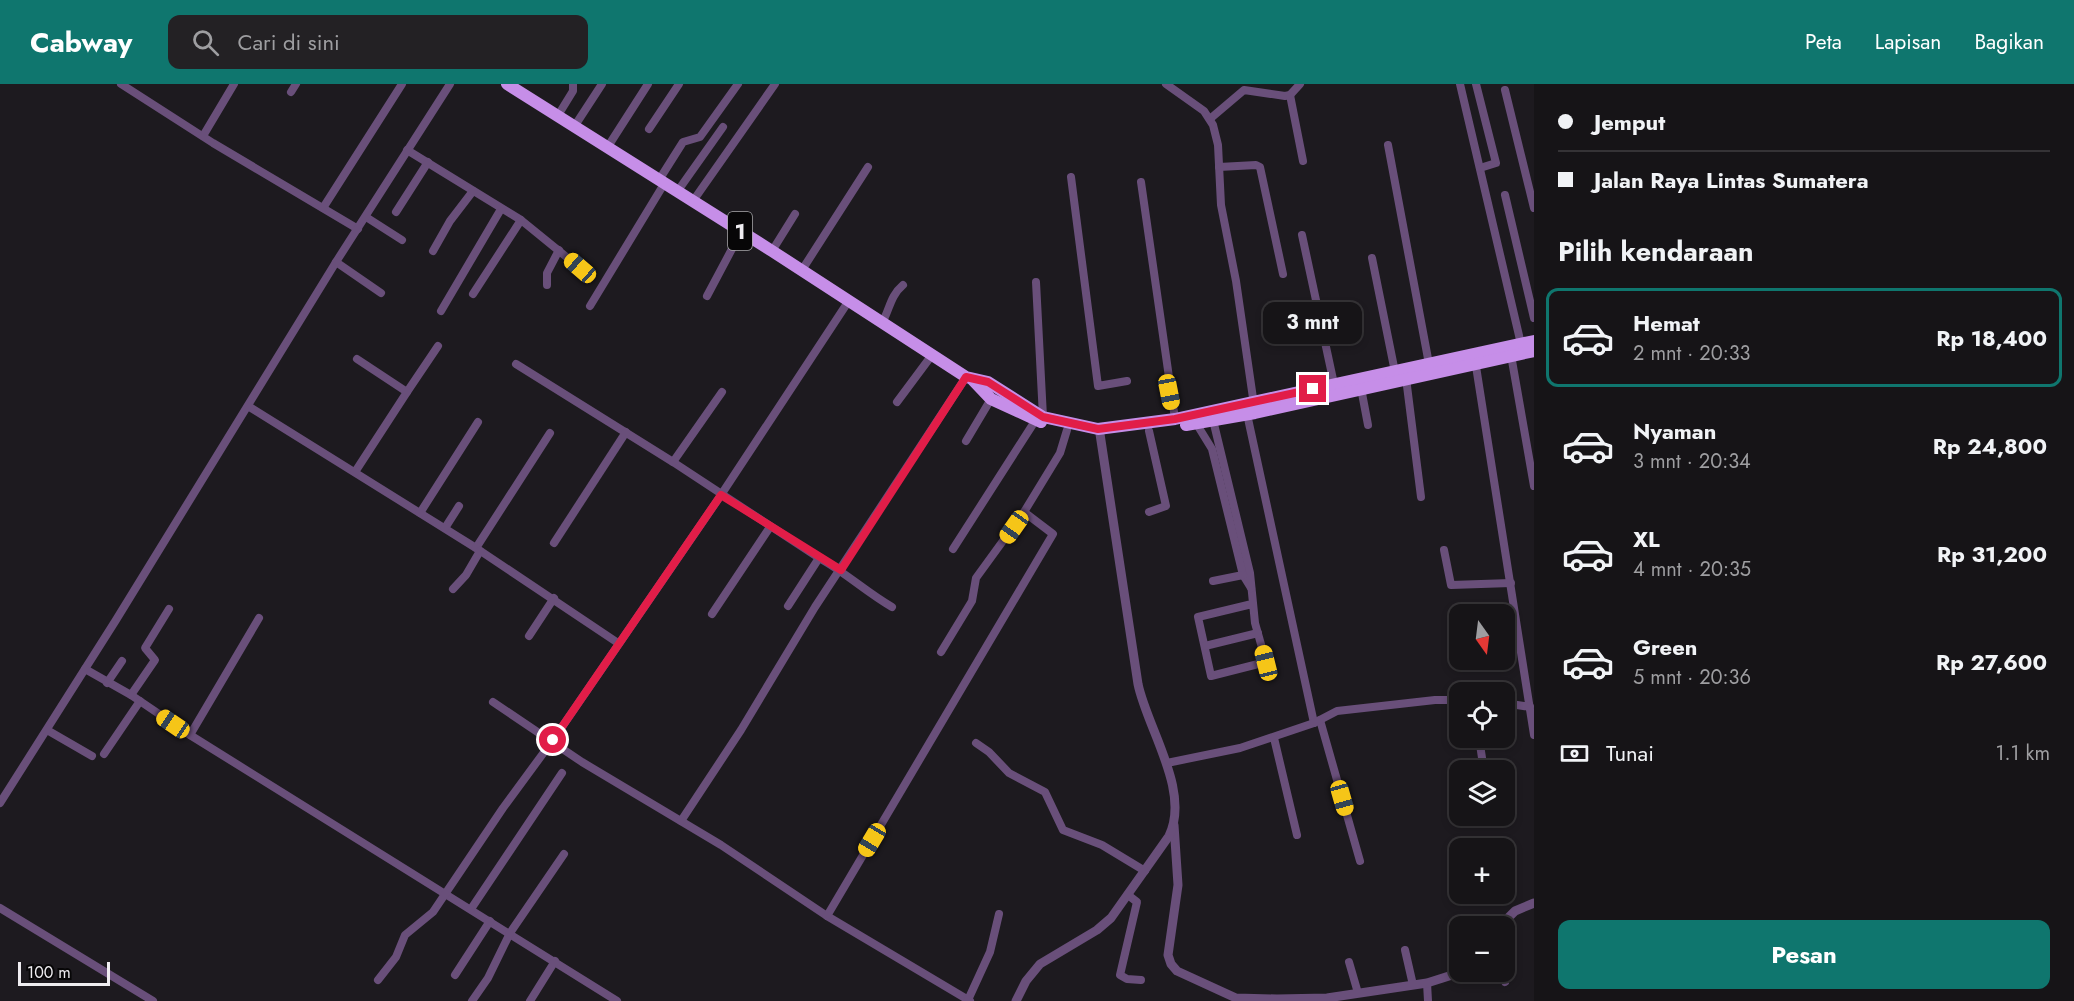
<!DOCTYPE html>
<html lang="id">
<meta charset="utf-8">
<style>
body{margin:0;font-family:Jost,sans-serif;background:#232124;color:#f1f3f6;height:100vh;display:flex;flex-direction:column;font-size:22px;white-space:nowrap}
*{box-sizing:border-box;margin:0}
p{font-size:20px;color:#9e9ea1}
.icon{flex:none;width:33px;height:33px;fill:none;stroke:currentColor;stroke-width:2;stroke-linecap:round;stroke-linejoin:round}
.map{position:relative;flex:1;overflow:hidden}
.sheet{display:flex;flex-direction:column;background:#161417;width:540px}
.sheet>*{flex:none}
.banner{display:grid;align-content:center;height:132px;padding:0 24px;background:#161417}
.needle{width:39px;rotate:166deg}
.buttons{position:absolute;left:1449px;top:520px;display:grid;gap:12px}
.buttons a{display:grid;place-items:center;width:66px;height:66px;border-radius:12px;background:#161417;box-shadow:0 3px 9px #0003,0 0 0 2px #353336;font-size:30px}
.scale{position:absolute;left:18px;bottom:15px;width:92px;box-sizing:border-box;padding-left:6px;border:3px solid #efedf1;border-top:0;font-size:16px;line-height:21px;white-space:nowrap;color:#efedf1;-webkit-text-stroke:4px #070607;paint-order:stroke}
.end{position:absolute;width:27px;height:27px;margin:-14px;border:8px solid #e11d48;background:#fff;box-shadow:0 0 0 3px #fff}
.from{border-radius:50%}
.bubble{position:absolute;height:42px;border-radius:12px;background:#161417;box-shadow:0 3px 9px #0003,0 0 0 2px #353336;font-size:20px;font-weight:700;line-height:42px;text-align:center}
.car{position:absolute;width:18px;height:36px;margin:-18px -9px;border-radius:8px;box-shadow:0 0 4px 2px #0007;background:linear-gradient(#f5c518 24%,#345 0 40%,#f5c518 0 76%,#345 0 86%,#f5c518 0)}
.banner b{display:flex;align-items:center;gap:21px;height:57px;font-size:22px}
.banner b+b{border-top:2px solid #353336}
.banner i{width:15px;height:15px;background:#f1f3f6}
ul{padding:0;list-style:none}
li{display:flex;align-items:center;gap:18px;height:99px;margin:0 12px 9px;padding:0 12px;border:3px solid transparent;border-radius:12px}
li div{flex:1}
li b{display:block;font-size:22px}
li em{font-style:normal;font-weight:700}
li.active{border-color:#0f766e}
li>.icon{width:54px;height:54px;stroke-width:1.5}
h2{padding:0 24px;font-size:27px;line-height:72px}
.pay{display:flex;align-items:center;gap:15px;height:66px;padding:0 24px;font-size:22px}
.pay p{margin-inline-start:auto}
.primary-button{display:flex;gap:12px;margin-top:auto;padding:12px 24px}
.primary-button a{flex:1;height:69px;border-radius:12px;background:#0f766e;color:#fff;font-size:24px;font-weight:700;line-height:69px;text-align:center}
header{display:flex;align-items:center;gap:36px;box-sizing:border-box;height:84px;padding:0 30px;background:#0f766e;color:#fff}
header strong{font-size:28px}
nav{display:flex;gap:33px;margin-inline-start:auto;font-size:21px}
.search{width:420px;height:54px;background:#232124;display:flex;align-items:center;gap:15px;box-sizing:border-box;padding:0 21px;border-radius:12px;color:#9e9ea1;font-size:22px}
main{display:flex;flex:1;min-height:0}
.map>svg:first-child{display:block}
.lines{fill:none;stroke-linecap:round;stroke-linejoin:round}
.minor{stroke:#694f7a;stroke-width:8}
.tertiary{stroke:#694f7a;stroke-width:9}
.trunk{stroke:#c68ee8;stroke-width:12}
.route{stroke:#e11d48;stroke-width:8}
.labels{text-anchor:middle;stroke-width:4.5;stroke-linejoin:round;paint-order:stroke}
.shield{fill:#070607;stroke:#a9a8ab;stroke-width:1.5}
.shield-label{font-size:22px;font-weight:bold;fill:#efedf1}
</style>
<header>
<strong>Cabway</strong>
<div class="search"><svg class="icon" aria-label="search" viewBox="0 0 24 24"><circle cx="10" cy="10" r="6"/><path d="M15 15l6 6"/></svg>Cari di sini</div>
<nav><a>Peta</a><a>Lapisan</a><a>Bagikan</a></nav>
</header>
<main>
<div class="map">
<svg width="1534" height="917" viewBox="0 0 1534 917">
<rect width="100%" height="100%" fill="#1d1a1f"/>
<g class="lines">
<g class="minor">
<path d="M121,0L213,59L358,145"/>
<path d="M1166,0L1204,27L1213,41L1218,61L1221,121L1236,197L1254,321"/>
<path d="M1460,0L1521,260"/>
<path d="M1476,0L1496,79L1480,84"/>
<path d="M1505,6L1534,124"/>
<path d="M291,8L296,0"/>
<path d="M1290,11L1303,77"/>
<path d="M557,33L573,7V0"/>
<path d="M1211,34L1244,6L1285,12L1290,11L1300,0"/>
<path d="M574,43L602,0"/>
<path d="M649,45L679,0"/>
<path d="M203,52L234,0"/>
<path d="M1388,61L1429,280"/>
<path d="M607,64L648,0"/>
<path d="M407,66L521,136L580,184"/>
<path d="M1219,83L1256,81L1260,83L1283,190"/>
<path d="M1071,93L1098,302L1127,297"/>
<path d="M659,96L683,58L700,53L738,0"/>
<path d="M1141,98L1175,335"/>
<path d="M677,108L723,43"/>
<path d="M1505,111L1534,234"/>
<path d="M693,117L775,0"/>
<path d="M323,124L402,0"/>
<path d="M396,128L428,78"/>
<path d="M366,133L402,156"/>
<path d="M1302,151L1334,300"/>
<path d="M433,167L450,137L473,107"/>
<path d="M772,167L795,130"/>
<path d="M1372,174L1395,288"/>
<path d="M336,178L381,209"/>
<path d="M802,186L868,83"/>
<path d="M1036,198L1043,333"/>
<path d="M547,201V189L559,166"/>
<path d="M473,210L521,136"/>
<path d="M707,212L741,148"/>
<path d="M590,222L664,100"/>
<path d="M441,227L501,125"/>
<path d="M882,239C890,225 890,212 903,201"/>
<path d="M1511,271L1534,402"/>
<path d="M1475,276L1534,651"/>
<path d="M516,280L673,378L819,474C845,488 866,508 892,523"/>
<path d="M1406,294L1421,413"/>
<path d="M1361,304L1368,341"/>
<path d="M407,308L438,262"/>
<path d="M897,318L932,271"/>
<path d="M248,322L476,464L618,559"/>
<path d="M1247,330L1314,639"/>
<path d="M1213,336L1250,489L1255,539L1266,578L1211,592L1198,533L1252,520"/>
<path d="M1196,339L1212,365L1243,491L1251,504"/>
<path d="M1149,347L1166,422L1149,428"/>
<path d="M966,357L991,315"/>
<path d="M673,378L722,308"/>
<path d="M355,388L407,308L357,275"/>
<path d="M420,429L478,338"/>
<path d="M445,444L459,422"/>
<path d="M554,459L626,348"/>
<path d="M476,464L550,349"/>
<path d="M953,465L1035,337"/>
<path d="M1444,466L1451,501L1511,499"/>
<path d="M1213,497L1243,491"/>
<path d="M453,505L466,491L480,467"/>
<path d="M788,522L819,474"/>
<path d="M712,530L770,443"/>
<path d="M529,552L554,514"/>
<path d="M1205,562L1258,549"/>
<path d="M941,568L972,517L976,494L1024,428"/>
<path d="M85,585L131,611L190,651L617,917"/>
<path d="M107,599L122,577"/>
<path d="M131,611L155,576L145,564L169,525"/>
<path d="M493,618L582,678L721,761L827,832L970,917"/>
<path d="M1504,619L1530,623"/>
<path d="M1320,636L1360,777"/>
<path d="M47,646L92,672"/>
<path d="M190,651L259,534"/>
<path d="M1274,654L1297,751"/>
<path d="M1479,654L1484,687"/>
<path d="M976,659L989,668L1009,689L1045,708L1063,746L1102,761L1145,787"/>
<path d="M104,670L140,617"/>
<path d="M1167,679L1240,664L1314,639L1337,627L1435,616H1460"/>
<path d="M0,719L116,536L336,178L450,0"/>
<path d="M681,737L741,646L815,523L966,293"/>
<path d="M1128,811L1137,818L1120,891L1127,895L1141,896"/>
<path d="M0,824L153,917"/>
<path d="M471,825L562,689"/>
<path d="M827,832L1053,450L1024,428L1060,369L1067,346"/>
<path d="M1405,866L1413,901"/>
<path d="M1349,878L1358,909"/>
<path d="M1501,888L1505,898"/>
<path d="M455,891L490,837"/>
<path d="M378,896L396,873L405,851L433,828L503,724L553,656L719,414L848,218"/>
<path d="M1427,899L1428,917"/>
<path d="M968,916L990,868L999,830"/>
<path d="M472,917L488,894L510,849L564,770"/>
<path d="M530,917L555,877"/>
</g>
<g class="tertiary">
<path d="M1174,741L1178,801L1168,871L1171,880L1177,887L1236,914L1277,915L1327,914L1427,899L1449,892L1460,883"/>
<path d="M1499,843L1515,827L1534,819"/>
<path d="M1016,917L1026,897L1040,880L1097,846L1111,834L1169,752C1191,707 1147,644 1138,600L1100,350"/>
</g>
<g class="trunk">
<path d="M507,0L772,167L966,293L988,298L1043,333L1098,345L1175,335L1534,257"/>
<path d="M972,295L991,315L1041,338"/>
<path d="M1186,341L1255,329L1534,267"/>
</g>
</g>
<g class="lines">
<path class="route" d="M553,656L721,411L841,486L966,293L988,298L1043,333L1098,345L1175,335L1313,305"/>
</g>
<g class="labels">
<rect class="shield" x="728" y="128" width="24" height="38" rx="4.5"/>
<g class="shield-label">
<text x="740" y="155">1</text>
</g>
</g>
</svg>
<div class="buttons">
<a><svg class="needle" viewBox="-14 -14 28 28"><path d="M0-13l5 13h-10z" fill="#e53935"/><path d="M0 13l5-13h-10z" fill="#9e9ea1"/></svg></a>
<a><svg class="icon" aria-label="locate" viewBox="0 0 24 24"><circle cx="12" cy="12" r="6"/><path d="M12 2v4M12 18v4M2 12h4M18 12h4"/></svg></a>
<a><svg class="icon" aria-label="layers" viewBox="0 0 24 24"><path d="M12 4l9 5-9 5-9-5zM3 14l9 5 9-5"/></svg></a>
<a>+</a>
<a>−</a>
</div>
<div class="scale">100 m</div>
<i class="end from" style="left:553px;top:656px"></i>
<i class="end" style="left:1313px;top:305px"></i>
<div class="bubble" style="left:1263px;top:218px;width:99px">3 mnt</div>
<i class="car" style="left:580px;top:184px;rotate:311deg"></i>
<i class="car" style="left:1169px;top:308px;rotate:169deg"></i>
<i class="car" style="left:1014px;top:443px;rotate:215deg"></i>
<i class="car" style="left:1266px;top:579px;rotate:346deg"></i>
<i class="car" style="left:173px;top:640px;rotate:304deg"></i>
<i class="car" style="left:1342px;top:714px;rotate:164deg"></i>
<i class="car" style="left:872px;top:756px;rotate:211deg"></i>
</div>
<section class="sheet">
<div class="banner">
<b><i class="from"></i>Jemput</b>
<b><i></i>Jalan Raya Lintas Sumatera</b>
</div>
<h2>Pilih kendaraan</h2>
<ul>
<li class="active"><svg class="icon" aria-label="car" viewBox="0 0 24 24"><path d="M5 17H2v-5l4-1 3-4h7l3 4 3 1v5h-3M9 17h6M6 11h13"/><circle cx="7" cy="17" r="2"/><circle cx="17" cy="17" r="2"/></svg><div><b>Hemat</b><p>2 mnt · 20:33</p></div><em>Rp 18,400</em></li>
<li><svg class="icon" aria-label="car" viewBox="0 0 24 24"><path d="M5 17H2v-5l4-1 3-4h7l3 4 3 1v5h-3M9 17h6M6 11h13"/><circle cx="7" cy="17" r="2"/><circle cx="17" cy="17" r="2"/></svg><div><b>Nyaman</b><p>3 mnt · 20:34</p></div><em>Rp 24,800</em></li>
<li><svg class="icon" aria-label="car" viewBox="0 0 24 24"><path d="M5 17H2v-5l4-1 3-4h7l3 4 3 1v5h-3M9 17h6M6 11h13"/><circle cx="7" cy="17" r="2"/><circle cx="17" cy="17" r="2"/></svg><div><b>XL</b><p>4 mnt · 20:35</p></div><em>Rp 31,200</em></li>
<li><svg class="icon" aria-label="car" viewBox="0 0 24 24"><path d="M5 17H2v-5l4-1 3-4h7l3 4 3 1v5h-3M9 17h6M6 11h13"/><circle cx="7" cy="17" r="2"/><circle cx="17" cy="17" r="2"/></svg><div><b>Green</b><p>5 mnt · 20:36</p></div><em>Rp 27,600</em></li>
</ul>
<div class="pay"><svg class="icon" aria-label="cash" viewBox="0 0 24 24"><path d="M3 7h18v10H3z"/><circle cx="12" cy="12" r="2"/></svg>Tunai<p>1.1 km</p></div>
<div class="primary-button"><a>Pesan</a></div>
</section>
</main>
